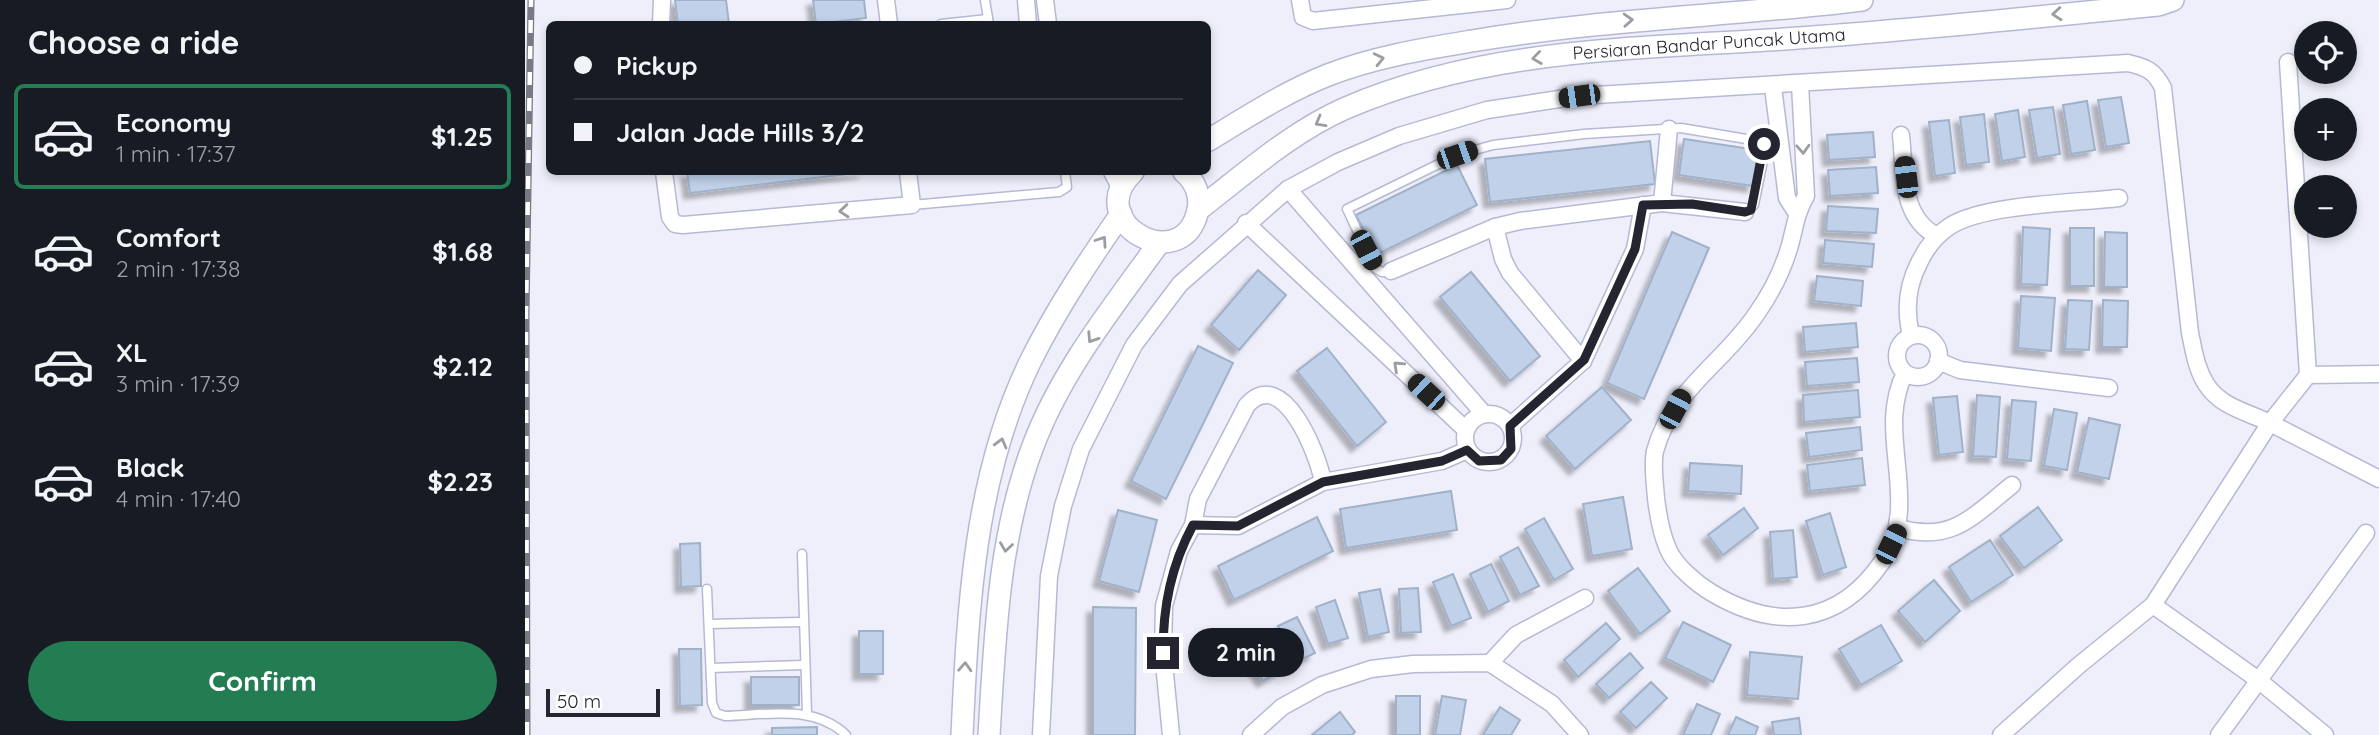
<!DOCTYPE html>
<meta charset="utf-8">
<style>
body{margin:0;font-family:Quicksand,sans-serif;background:#20242c;color:#f1f3f6;height:100vh;display:flex;flex-direction:column;font-size:26px;white-space:nowrap}
*{box-sizing:border-box;margin:0}
p{font-size:23px;color:#9ea1a6}
.icon{flex:none;width:38px;height:38px;fill:none;stroke:currentColor;stroke-width:2;stroke-linecap:round;stroke-linejoin:round}
.map{position:relative;flex:1;overflow:hidden}
.details{display:flex;flex-direction:column;background:#171b24;width:525px}
.details>*{flex:none}
.top-card{position:absolute;left:21px;top:21px;width:665px;height:154px;border-radius:10px;box-shadow:0 4px 10px #0003;display:grid;align-content:center;height:154px;padding:0 28px;background:#171b24}
.fabs{position:absolute;left:1769px;top:21px;display:grid;gap:14px}
.fabs a{display:grid;place-items:center;width:63px;height:63px;border-radius:50%;background:#171b24;box-shadow:0 4px 10px #0003;font-size:35px}
.scale{position:absolute;left:21px;bottom:18px;width:114px;box-sizing:border-box;padding-left:7px;border:4px solid #242530;border-top:0;font-size:19px;line-height:24px;white-space:nowrap;color:#242530;-webkit-text-stroke:5px #fff;paint-order:stroke}
.end{position:absolute;width:32px;height:32px;margin:-16px;border:9px solid #242530;background:#fff;box-shadow:0 0 0 4px #fff}
.from{border-radius:50%}
.bubble{position:absolute;height:49px;border-radius:24px;background:#171b24;box-shadow:0 4px 10px #0003;font-size:23px;font-weight:700;line-height:49px;text-align:center}
.car{position:absolute;width:21px;height:42px;margin:-21px -10px;border-radius:9px;box-shadow:0 0 5px 2px #0007;background:linear-gradient(#222 24%,#8ab4d8 0 40%,#222 0 76%,#8ab4d8 0 86%,#222 0)}
.top-card b{display:flex;align-items:center;gap:24px;height:66px;font-size:26px}
.top-card b+b{border-top:2px solid #363941}
.top-card i{width:18px;height:18px;background:#f1f3f6}
ul{padding:0;list-style:none}
li{display:flex;align-items:center;gap:21px;height:105px;margin:0 14px 10px;padding:0 14px;border:4px solid transparent;border-radius:10px}
li div{flex:1}
li b{display:block;font-size:26px}
li em{font-style:normal;font-weight:700}
li.current{border-color:#247d52}
li>.icon{width:63px;height:63px;stroke-width:1.5}
h2{padding:0 28px;font-size:32px;line-height:84px}
.action{display:flex;gap:14px;margin-top:auto;padding:14px 28px}
.action a{flex:1;height:80px;border-radius:42px;background:#247d52;color:#fff;font-size:28px;font-weight:700;line-height:80px;text-align:center}
main{display:flex;flex:1;min-height:0}
.map>svg:first-child{display:block}
.building{fill:#c0d1e9;stroke:#a0b1c8;stroke-width:2;filter:url(#shadow)}
.lines{fill:none;stroke-linecap:round;stroke-linejoin:round}
.service-casing{stroke:#b6b9d4;stroke-width:11}
.minor-casing{stroke:#b6b9d4;stroke-width:19}
.tertiary-casing{stroke:#b6b9d4;stroke-width:24}
.service{stroke:#fff;stroke-width:8}
.minor{stroke:#fff;stroke-width:16}
.tertiary{stroke:#fff;stroke-width:21}
.rail-casing{stroke:#787985;stroke-width:7}
.rail{stroke:#fff;stroke-width:4.5;stroke-dasharray:13;stroke-linecap:butt}
.oneway{stroke:#9c9da2}
.route{stroke:#242530;stroke-width:9}
.labels{text-anchor:middle;stroke-width:5;stroke-linejoin:round;paint-order:stroke}
.street-label{font-size:18px;fill:#242530;stroke:#fff}
</style>
<main>
<section class="details">
<h2>Choose a ride</h2>
<ul>
<li class="current"><svg class="icon" aria-label="car" viewBox="0 0 24 24"><path d="M5 17H2v-5l4-1 3-4h7l3 4 3 1v5h-3M9 17h6M6 11h13"/><circle cx="7" cy="17" r="2"/><circle cx="17" cy="17" r="2"/></svg><div><b>Economy</b><p>1 min · 17:37</p></div><em>$1.25</em></li>
<li><svg class="icon" aria-label="car" viewBox="0 0 24 24"><path d="M5 17H2v-5l4-1 3-4h7l3 4 3 1v5h-3M9 17h6M6 11h13"/><circle cx="7" cy="17" r="2"/><circle cx="17" cy="17" r="2"/></svg><div><b>Comfort</b><p>2 min · 17:38</p></div><em>$1.68</em></li>
<li><svg class="icon" aria-label="car" viewBox="0 0 24 24"><path d="M5 17H2v-5l4-1 3-4h7l3 4 3 1v5h-3M9 17h6M6 11h13"/><circle cx="7" cy="17" r="2"/><circle cx="17" cy="17" r="2"/></svg><div><b>XL</b><p>3 min · 17:39</p></div><em>$2.12</em></li>
<li><svg class="icon" aria-label="car" viewBox="0 0 24 24"><path d="M5 17H2v-5l4-1 3-4h7l3 4 3 1v5h-3M9 17h6M6 11h13"/><circle cx="7" cy="17" r="2"/><circle cx="17" cy="17" r="2"/></svg><div><b>Black</b><p>4 min · 17:40</p></div><em>$2.23</em></li>
</ul>
<div class="action"><a>Confirm</a></div>
</section>
<div class="map">
<svg width="1854" height="735" viewBox="0 0 1854 735">
<defs>
<filter id="shadow"><feDropShadow dx="-6" dy="6" stdDeviation="2" flood-color="#0004"/></filter>
</defs>
<rect width="100%" height="100%" fill="#eeeffb"/>
<g class="building">
<path d="M150,0H201L204,24H153Z"/>
<path d="M288,0H339L341,18L291,24Z"/>
<path d="M1596,97L1604,143L1581,147L1573,100Z"/>
<path d="M1562,101L1570,150L1546,154L1538,105Z"/>
<path d="M1528,107L1535,154L1512,158L1504,110Z"/>
<path d="M1493,110L1500,157L1477,161L1470,114Z"/>
<path d="M1459,114L1464,162L1441,165L1435,117Z"/>
<path d="M1424,120L1430,173L1410,176L1404,122Z"/>
<path d="M1348,132L1350,157L1304,160L1302,135Z"/>
<path d="M1159,139L1233,150L1228,186L1154,175Z"/>
<path d="M1125,141L1130,184L965,202L960,159Z"/>
<path d="M932,165L952,205L851,255L831,215Z"/>
<path d="M1351,167L1353,193L1305,196L1303,170Z"/>
<path d="M162,172H339L165,193Z"/>
<path d="M1303,206L1353,209L1351,233L1301,231Z"/>
<path d="M1498,227L1525,229L1522,285L1496,284Z"/>
<rect x="1545" y="228" width="24" height="58"/>
<path d="M1147,232L1184,248L1119,399L1082,383Z"/>
<path d="M1580,232L1602,233V287H1579Z"/>
<path d="M1300,240L1349,244L1347,267L1298,263Z"/>
<path d="M733,270L761,295L714,350L686,325Z"/>
<path d="M946,272L1015,356L985,381L915,297Z"/>
<path d="M1292,276L1338,281L1336,306L1289,301Z"/>
<path d="M1496,296L1530,298L1526,351L1493,348Z"/>
<path d="M1543,300L1567,301L1564,350L1540,349Z"/>
<path d="M1578,300L1603,301L1602,347H1577Z"/>
<path d="M1331,323L1333,347L1280,352L1278,327Z"/>
<path d="M673,346L708,363L641,499L606,481Z"/>
<path d="M802,348L861,422L832,446L772,371Z"/>
<path d="M1332,358L1334,382L1282,386L1280,362Z"/>
<path d="M1077,387L1106,420L1050,469L1021,436Z"/>
<path d="M1333,390L1335,417L1279,422L1278,395Z"/>
<path d="M1452,395L1475,397L1471,457L1448,456Z"/>
<path d="M1432,396L1438,452L1414,455L1408,398Z"/>
<path d="M1487,400L1511,402L1506,461L1482,459Z"/>
<path d="M1529,409L1552,413L1542,470L1519,466Z"/>
<path d="M1564,418L1595,425L1584,479L1552,472Z"/>
<path d="M1335,427L1337,450L1284,457L1281,433Z"/>
<path d="M1337,458L1340,485L1285,491L1282,465Z"/>
<path d="M1165,463L1217,466L1216,494L1163,491Z"/>
<path d="M926,491L932,530L821,548L815,509Z"/>
<path d="M1098,497L1107,549L1067,556L1058,504Z"/>
<path d="M1513,507L1537,540L1499,568L1475,536Z"/>
<path d="M1219,508L1233,528L1198,555L1183,535Z"/>
<path d="M593,510L632,520L614,592L574,581Z"/>
<path d="M1305,513L1321,567L1298,575L1281,521Z"/>
<path d="M792,517L808,551L709,600L693,566Z"/>
<path d="M1019,518L1048,569L1029,580L1000,529Z"/>
<path d="M1268,530L1272,577L1248,579L1245,532Z"/>
<path d="M1465,540L1488,575L1446,602L1424,567Z"/>
<path d="M175,543L176,586L156,587L155,544Z"/>
<path d="M993,547L1014,586L995,595L975,557Z"/>
<path d="M966,564L984,601L963,612L945,574Z"/>
<path d="M1113,568L1145,611L1115,634L1083,591Z"/>
<path d="M928,574L946,618L926,626L908,582Z"/>
<path d="M1409,580L1435,611L1400,642L1373,611Z"/>
<path d="M893,588L896,632L876,633L874,589Z"/>
<path d="M855,589L864,632L843,637L834,593Z"/>
<path d="M810,600L823,638L803,644L791,607Z"/>
<path d="M568,607L611,608L610,735H568Z"/>
<path d="M772,617L790,653L771,662L753,626Z"/>
<path d="M1158,622L1206,645L1188,682L1140,658Z"/>
<path d="M1081,623L1095,639L1053,677L1039,660Z"/>
<path d="M1356,625L1377,661L1336,685L1314,649Z"/>
<rect x="334" y="631" width="24" height="43"/>
<path d="M735,634L757,669L738,681L716,645Z"/>
<path d="M154,649H176L177,705L155,706Z"/>
<path d="M1225,652L1277,657L1273,699L1222,695Z"/>
<path d="M1105,653L1118,668L1084,698L1071,684Z"/>
<rect x="226" y="677" width="48" height="28"/>
<path d="M1126,682L1142,698L1111,728L1095,712Z"/>
<rect x="871" y="696" width="24" height="39"/>
<path d="M917,696L941,700L935,735H910Z"/>
<path d="M1172,704L1195,714L1186,735H1158Z"/>
<path d="M975,707L995,720L986,735H958Z"/>
<path d="M815,712L830,732L827,735H787Z"/>
<path d="M1211,717L1233,727L1230,735H1203Z"/>
<path d="M1274,718L1276,735H1249L1247,722Z"/>
<path d="M292,727V735H247V728Z"/>
</g>
<g class="lines">
<g class="service-casing">
<g id="service">
<path d="M460,0L464,24"/>
<path d="M416,24L463,19"/>
<path d="M387,205L534,192L542,187L540,172"/>
<path d="M866,271L857,272L850,268L822,209L932,155L968,145L1059,134L1156,128L1233,141L1239,144L1240,151L1229,205L1220,212"/>
<path d="M277,554L282,713"/>
<path d="M182,589L187,703L191,713L200,716C241,715 289,704 321,735"/>
<path d="M184,624L277,622"/>
<path d="M186,668L279,665"/>
</g>
</g>
<g class="minor-casing">
<g id="minor">
<path d="M361,0L364,24"/>
<path d="M501,0L503,24"/>
<path d="M520,0L523,24"/>
<path d="M775,0L778,17L788,21L982,0"/>
<path d="M136,24L137,0"/>
<path d="M1275,84L1281,196C1271,213 1270,227 1265,245C1258,270 1245,295 1230,316C1197,364 1147,390 1130,451C1127,464 1130,484 1131,498C1133,515 1136,533 1143,549C1150,566 1172,584 1187,593C1251,631 1313,626 1357,562C1398,502 1349,434 1380,373"/>
<path d="M1248,87L1262,198L1271,212"/>
<path d="M1376,135C1380,172 1375,217 1412,236"/>
<path d="M139,172L145,217L150,224L158,225L387,205L383,172"/>
<path d="M587,172L596,189"/>
<path d="M763,189L959,414"/>
<path d="M1137,203L1144,129"/>
<path d="M721,223L941,430"/>
<path d="M970,227L978,259L985,273L1058,361"/>
<path d="M866,271L970,227L995,221L1137,203L1220,212"/>
<circle cx="1393" cy="356" r="21"/>
<path d="M1386,335C1380,310 1382,286 1394,263C1401,248 1411,235 1425,226C1460,204 1550,203 1594,198"/>
<path d="M1413,361L1435,370L1584,388"/>
<path d="M1783,375L1854,374"/>
<circle cx="964" cy="438" r="24"/>
<path d="M985,426L1058,361L1110,249L1118,205"/>
<path d="M668,525L713,526L798,482L917,461L942,450"/>
<path d="M1374,528C1427,543 1447,517 1487,485"/>
<path d="M1628,605L1732,679L1800,735"/>
<path d="M965,663L991,635L1060,598"/>
<path d="M516,735L524,576L538,506L556,449L609,345L655,284L763,189L813,162L874,136L962,110L1054,96L1603,63C1621,67 1630,71 1638,88L1665,333C1669,351 1671,368 1681,384C1697,409 1725,412 1749,425C1784,443 1819,461 1854,479"/>
<path d="M646,735L638,653L639,606L654,551L668,525L673,499L722,405C758,365 793,454 798,482"/>
<path d="M726,735L757,707L797,685L846,669L888,664L965,663L1027,704L1055,735"/>
<path d="M1476,735L1553,666L1628,605L1745,423L1783,375L1763,62"/>
<path d="M1694,735L1841,533"/>
</g>
</g>
<g class="tertiary-casing">
<g id="tertiary">
<path d="M682,141C722,117 760,92 803,75C849,57 899,49 947,41C1077,19 1207,16 1337,0"/>
<path d="M608,172C555,222 658,279 673,210C676,196 670,181 659,172"/>
<path d="M673,210C720,174 766,132 821,108C960,48 1111,49 1259,39C1384,31 1508,17 1633,5L1648,0"/>
<path d="M437,735C443,608 449,476 506,360C532,308 563,262 596,214"/>
<path d="M464,735C470,638 473,538 508,446C536,371 588,307 634,243"/>
</g>
</g>
<use href="#service" class="service"/>
<use href="#minor" class="minor"/>
<use href="#tertiary" class="tertiary"/>
<g class="rail-casing">
<path id="rail" d="M2,735L1,314L6,0"/>
</g>
<use href="#rail" class="rail"/>
</g>
<defs><path id="oneway-chevron" d="M-2-3.5L2.5 0L-2 3.5" fill="none" stroke-width="1.6" stroke-linecap="round" stroke-linejoin="round" transform="scale(1.75)"/></defs>
<g class="oneway">
<use href="#oneway-chevron" transform="translate(1532 14) rotate(175)"/>
<use href="#oneway-chevron" transform="translate(1103 20) rotate(-3)"/>
<use href="#oneway-chevron" transform="translate(1012 58) rotate(172)"/>
<use href="#oneway-chevron" transform="translate(854 59) rotate(-13)"/>
<use href="#oneway-chevron" transform="translate(795 122) rotate(151)"/>
<use href="#oneway-chevron" transform="translate(1278 149) rotate(87)"/>
<use href="#oneway-chevron" transform="translate(319 211) rotate(175)"/>
<use href="#oneway-chevron" transform="translate(577 241) rotate(-56)"/>
<use href="#oneway-chevron" transform="translate(567 338) rotate(123)"/>
<use href="#oneway-chevron" transform="translate(873 366) rotate(-137)"/>
<use href="#oneway-chevron" transform="translate(476 443) rotate(-75)"/>
<use href="#oneway-chevron" transform="translate(481 547) rotate(98)"/>
<use href="#oneway-chevron" transform="translate(440 667) rotate(-87)"/>
</g>
<g class="lines">
<path class="route" d="M638,653C638,606 646,566 668,525L713,526L798,482L917,461L942,450L954,461L976,460L986,449L985,426L1059,360L1110,249L1118,205L1167,204L1220,212L1226,210L1239,144"/>
</g>
<g class="labels">
<g class="street-label">
<text transform="translate(1184 44) rotate(-4)" y="6">Persiaran Bandar Puncak Utama</text>
</g>
</g>
</svg>
<div class="fabs">
<a><svg class="icon" aria-label="locate" viewBox="0 0 24 24"><circle cx="12" cy="12" r="6"/><path d="M12 2v4M12 18v4M2 12h4M18 12h4"/></svg></a>
<a>+</a>
<a>−</a>
</div>
<div class="scale">50 m</div>
<i class="end from" style="left:1239px;top:144px"></i>
<i class="end" style="left:638px;top:653px"></i>
<div class="bubble" style="left:663px;top:628px;width:116px">2 min</div>
<i class="car" style="left:1054px;top:96px;rotate:262deg"></i>
<i class="car" style="left:932px;top:155px;rotate:71deg"></i>
<i class="car" style="left:1381px;top:177px;rotate:353deg"></i>
<i class="car" style="left:841px;top:250px;rotate:152deg"></i>
<i class="car" style="left:901px;top:392px;rotate:313deg"></i>
<i class="car" style="left:1150px;top:409px;rotate:28deg"></i>
<i class="car" style="left:1366px;top:544px;rotate:26deg"></i>
<div class="top-card">
<b><i class="from"></i>Pickup</b>
<b><i></i>Jalan Jade Hills 3/2</b>
</div>
</div>
</main>
